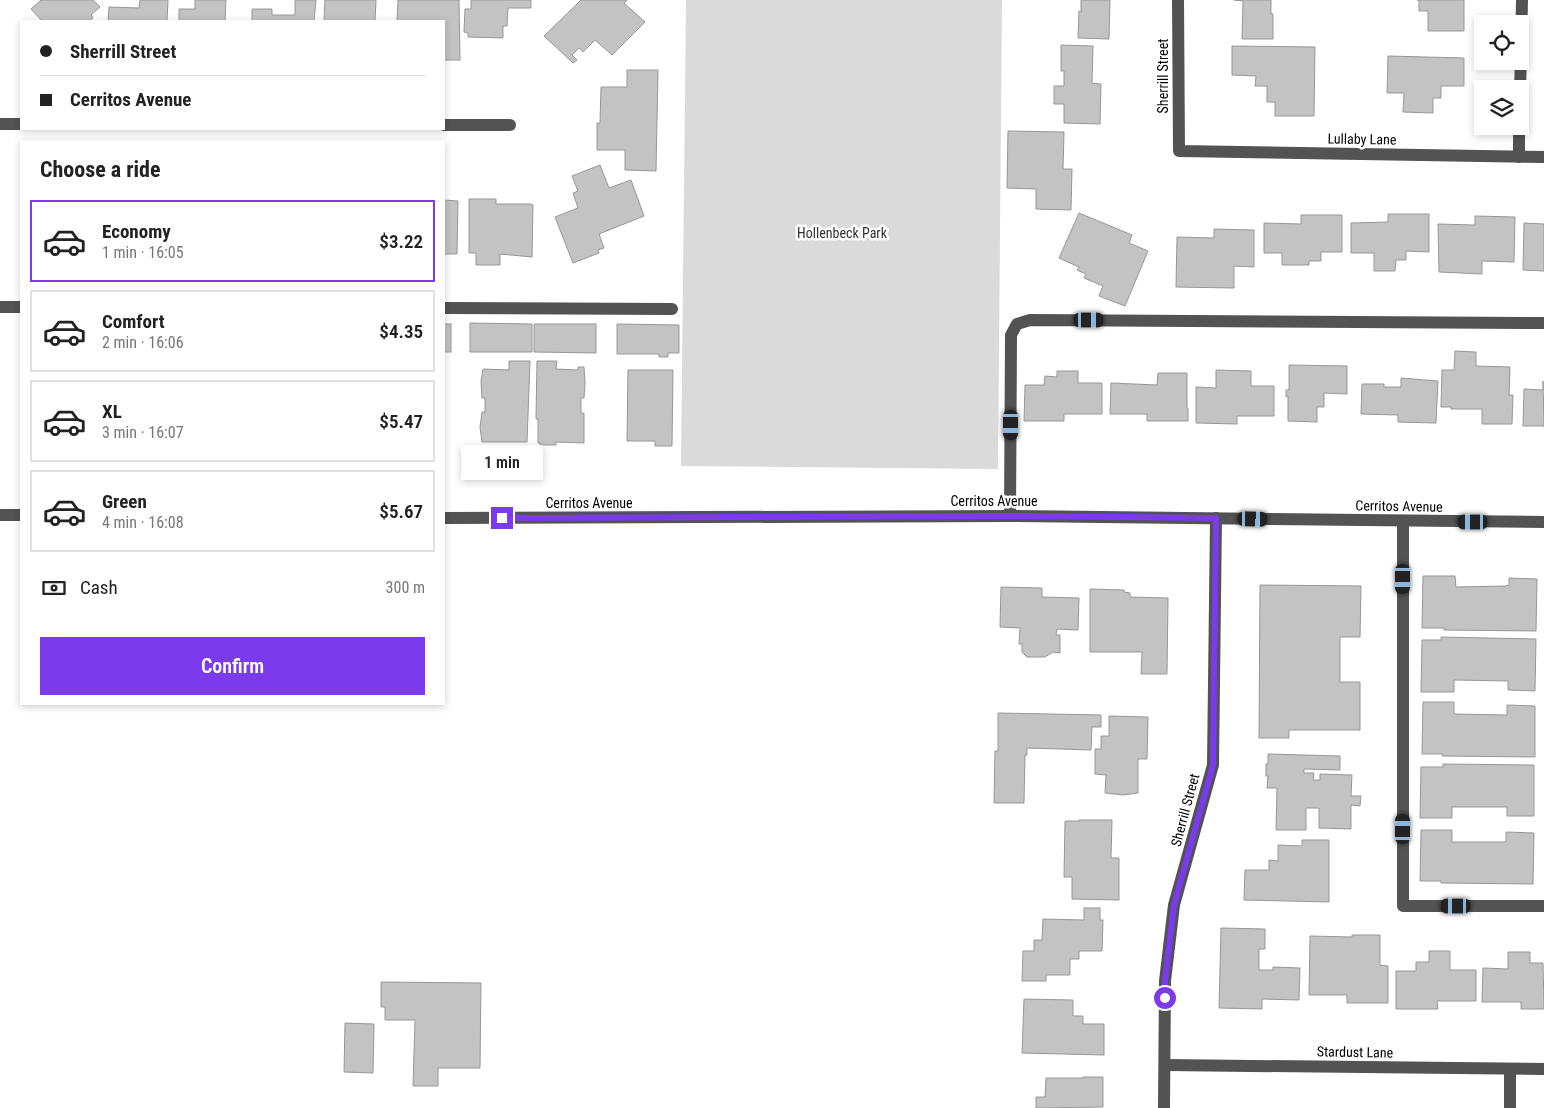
<!DOCTYPE html>
<meta charset="utf-8">
<style>
body{margin:0;font-family:"Roboto Condensed",sans-serif;background:#f6f6f6;color:#222;height:100vh;display:flex;flex-direction:column;font-size:19px;white-space:nowrap}
*{box-sizing:border-box;margin:0}
p{font-size:16px;color:#767676}
.icon{flex:none;width:28px;height:28px;fill:none;stroke:currentColor;stroke-width:2;stroke-linecap:round;stroke-linejoin:round}
.map{position:relative;flex:1;overflow:hidden}
.panel{position:absolute;left:20px;top:140px;width:425px;height:565px;display:flex;flex-direction:column;background:#fff;border-radius:0px;box-shadow:0 2px 8px #0003}
.panel>*{flex:none}
.guide{position:absolute;left:20px;top:20px;width:425px;height:110px;border-radius:0px;box-shadow:0 2px 8px #0003;display:grid;align-content:center;height:110px;padding:0 20px;background:#fff}
.controls{position:absolute;left:1474px;top:15px;display:grid;gap:10px}
.controls a{display:grid;place-items:center;width:55px;height:55px;border-radius:0px;background:#fff;box-shadow:0 2px 8px #0003;font-size:25px}
.end{position:absolute;width:22px;height:22px;margin:-11px;border:6px solid #7c3aed;background:#fff;box-shadow:0 0 0 2px #fff}
.from{border-radius:50%}
.bubble{position:absolute;height:35px;border-radius:0px;background:#fff;box-shadow:0 2px 8px #0003;font-size:16px;font-weight:600;line-height:35px;text-align:center}
.car{position:absolute;width:15px;height:30px;margin:-15px -8px;border-radius:6px;box-shadow:0 0 4px 1px #0007;background:linear-gradient(#222 24%,#8ab4d8 0 40%,#222 0 76%,#8ab4d8 0 86%,#222 0)}
.guide b{display:flex;align-items:center;gap:18px;height:48px;font-size:19px}
.guide b+b{border-top:1px solid #e0e0e0}
.guide i{width:12px;height:12px;background:#222}
ul{padding:0;list-style:none}
li{display:flex;align-items:center;gap:15px;height:82px;margin:0 10px 8px;padding:0 10px;border:2px solid #e0e0e0;border-radius:0px}
li div{flex:1}
li b{display:block;font-size:19px}
li em{font-style:normal;font-weight:600}
li.selected{border-color:#7c3aed}
li>.icon{width:45px;height:45px;stroke-width:1.5}
h2{padding:0 20px;font-size:22px;line-height:60px}
.pay{display:flex;align-items:center;gap:12px;height:55px;padding:0 20px;font-size:19px}
.pay p{margin-inline-start:auto}
.action{display:flex;gap:10px;margin-top:auto;padding:10px 20px}
.action a{flex:1;height:58px;border-radius:0px;background:#7c3aed;color:#fff;font-size:20px;font-weight:600;line-height:58px;text-align:center}
.map>svg:first-child{display:block}
.green{fill:#dadada}
.building{fill:#c3c3c3;stroke:#979797}
.lines{fill:none;stroke-linecap:round;stroke-linejoin:round}
.minor{stroke:#535353;stroke-width:12}
.route{stroke:#7c3aed;stroke-width:6}
.labels{text-anchor:middle;stroke-width:5;stroke-linejoin:round;paint-order:stroke}
.street-label{font-size:14px;fill:#000;stroke:#fff}
.park-label{font-size:14px;fill:#313131;stroke:#fff}
</style>
<div class="map">
<svg width="1544" height="1108" viewBox="0 0 1544 1108">
<rect width="100%" height="100%" fill="#fff"/>
<path class="green" d="M686,0H1002L998,469L681,466Z"/>
<g class="building">
<path d="M41,0H93L100,7L91,15L93,18L89,21H42L31,9Z"/>
<path d="M140,0H168L167,21H108L109,7L139,8Z"/>
<path d="M195,0H226L225,21H179V9H195Z"/>
<path d="M295,0H316L314,21H252V9H272V15H295Z"/>
<path d="M325,0H376L375,21H324Z"/>
<path d="M398,0H459L460,60H444V21H397Z"/>
<path d="M471,0H531V8H508L507,26H503V38L468,37V33L464,32L465,9H471Z"/>
<path d="M581,0H627L624,3L645,22L612,55L595,40L583,52L579,48L572,55L577,60L573,63L544,36Z"/>
<path d="M1081,0H1110L1109,39L1078,38L1079,11L1081,12Z"/>
<path d="M1234,0H1271V14H1273V39H1242L1243,1Z"/>
<path d="M1417,0H1464V31H1428V11H1419V0Z"/>
<path d="M1061,45L1093,46L1092,83L1101,84L1100,124L1064,123V104H1054V86H1064V71H1061Z"/>
<path d="M1232,46L1315,47L1314,116H1275V102H1267V86H1255L1256,76L1232,75Z"/>
<path d="M1388,56L1464,58V86H1441V98H1433V113L1403,112L1404,93H1387Z"/>
<path d="M627,70H658L656,171L625,170V150H597V123H600L601,87H627Z"/>
<path d="M1008,131L1064,132L1063,169H1072L1071,210L1036,209V189L1007,188Z"/>
<path d="M600,165L609,188L631,180L644,216L599,234L604,248L598,250L599,253L573,263L555,217L578,208L573,193L578,191L572,176Z"/>
<path d="M469,199H496V204H530L533,205L532,257L500,254V265H476V253H469Z"/>
<path d="M444,200L458,201L457,254H444Z"/>
<path d="M1079,213L1132,235L1129,243L1148,251L1125,306L1099,296L1103,286L1084,278L1086,274L1077,270L1079,267L1059,258Z"/>
<path d="M1388,214H1429V252L1406,251V260H1396L1395,271H1374V253H1351V223L1388,222Z"/>
<path d="M1301,215H1342V252H1321V261H1309V265H1282V253H1264V223L1301,224Z"/>
<path d="M1475,216L1515,217L1514,262L1482,261V274L1439,272L1438,224L1475,225Z"/>
<path d="M1524,223L1544,224V271L1523,270Z"/>
<path d="M1214,229L1254,230V267L1234,266V288L1176,287L1177,237L1214,238Z"/>
<path d="M470,323L532,324V352H470Z"/>
<rect x="444" y="324" width="7" height="28"/>
<path d="M534,324H596V353L534,352Z"/>
<path d="M617,324L679,325V353H668V357H659V354H617Z"/>
<path d="M1455,351L1476,352V366L1510,367L1509,395H1513L1512,424H1482V409H1451V407H1441L1442,370H1454Z"/>
<path d="M509,361H530L527,442H482L480,427L482,412H485V398H482L481,381L483,369L509,370Z"/>
<path d="M537,361H557L556,369L578,370V367H584L585,383L584,398H581V413H584V443L556,442V445H540V443H538V419H536Z"/>
<path d="M1289,365L1347,366V394L1324,393V407H1317V422L1288,421V396L1286,397V390H1289Z"/>
<path d="M628,370H673L672,446H655V441H627Z"/>
<path d="M1216,370L1251,371V386H1274V416H1237V424L1196,423V387L1216,388Z"/>
<path d="M1057,371H1078V383H1102V414H1064V421H1024L1025,385H1044L1045,376L1057,377Z"/>
<path d="M1158,373H1187V408H1188V421H1147V414H1110L1111,383L1157,385Z"/>
<path d="M1401,378L1438,381L1436,423L1398,422V415L1361,414L1362,384H1384V387H1401Z"/>
<path d="M1543,381L1544,426H1523L1524,389L1543,390Z"/>
<path d="M1423,576H1455L1456,587L1506,586L1509,585V578L1537,579L1536,631L1444,630V628H1422Z"/>
<path d="M1260,585L1361,586L1360,637H1340V682H1360V730H1289V738H1259Z"/>
<path d="M1001,587L1042,588V597L1079,598L1078,630L1057,629L1056,635H1060V653L1053,652L1045,657H1027L1022,652V644H1019L1020,628L1000,627Z"/>
<path d="M1090,589L1124,590V592L1130,593V597L1168,598L1167,674H1141L1142,652H1090Z"/>
<path d="M1441,637L1536,639L1535,691L1508,690V681L1454,680V692H1421L1422,640H1441Z"/>
<path d="M1423,702H1454V714L1507,715V705L1535,706V757L1442,756L1443,754H1422Z"/>
<path d="M998,713L1101,715V727H1092L1091,750L1027,748V755H1025L1024,803H994L995,751H998Z"/>
<path d="M1109,716L1148,717L1147,759H1138V793L1123,795L1105,793L1106,775L1095,774V749H1101V736H1109Z"/>
<path d="M1268,754L1340,756V770L1304,769V773H1314L1313,780H1320V774L1352,775L1351,796H1361L1360,806L1351,805V829L1319,828V808H1306V830H1276L1277,788H1267L1268,776H1266V764H1268Z"/>
<path d="M1443,764L1534,765V816H1507V807H1452V818H1420L1421,767H1443Z"/>
<path d="M1079,820H1112L1111,858H1119V900L1072,899V877H1064L1065,821H1079Z"/>
<path d="M1421,830H1452V842H1506V832L1534,833L1533,884L1441,883V881H1420Z"/>
<path d="M1302,840H1329V902L1244,900L1245,870H1269V860L1278,861V845L1302,846Z"/>
<path d="M1084,908H1100V920H1103L1102,951H1079V959H1070V975H1046V981H1022L1023,951H1034V940H1042L1043,919L1084,920Z"/>
<path d="M1221,928L1265,929V949H1259V970H1273V967L1300,968L1299,1000L1262,999V1009L1219,1008Z"/>
<path d="M1352,935H1380V965L1388,966V1003H1347V995H1309L1310,936L1352,937Z"/>
<path d="M1429,951H1450V970H1476V1001H1437L1438,1009H1396V971H1416V962H1429Z"/>
<path d="M1508,952H1530V963H1543L1544,1009H1521V1002H1482L1483,968L1508,969Z"/>
<path d="M381,982L481,983L480,1068H438V1086H413L415,1020H385V1007H381Z"/>
<path d="M1024,999L1073,1000V1016H1083V1024H1104V1055L1022,1053Z"/>
<path d="M345,1023L374,1024L373,1073L344,1072Z"/>
<path d="M1083,1077H1103V1107L1036,1108V1097H1045L1046,1078H1083Z"/>
</g>
<g class="lines">
<g class="minor">
<path d="M1178,0L1179,151L1544,157"/>
<path d="M1520,97L1522,0"/>
<path d="M0,124H21"/>
<path d="M444,125H510"/>
<path d="M1519,157V126"/>
<path d="M0,307H21"/>
<path d="M444,308L672,309"/>
<path d="M0,515H21"/>
<path d="M1010,516L1011,335L1017,324L1030,320L1544,323"/>
<path d="M444,518L1010,516L1544,522"/>
<path d="M1403,522V906H1544"/>
<path d="M1165,1065L1544,1069"/>
<path d="M1164,1108L1165,981L1174,905L1213,765L1216,518"/>
<path d="M1510,1108V1069"/>
</g>
</g>
<g class="lines">
<path class="route" d="M502,518L1010,516L1216,518L1213,765L1174,905L1165,981V998"/>
</g>
<g class="labels">
<g class="street-label">
<text transform="translate(1163 76) rotate(-90)" y="5">Sherrill Street</text>
<text transform="translate(1362 139) rotate(1)" y="5">Lullaby Lane</text>
<text x="994" y="506">Cerritos Avenue</text>
<text x="589" y="508">Cerritos Avenue</text>
<text transform="translate(1399 506) rotate(1)" y="5">Cerritos Avenue</text>
<text transform="translate(1185 810) rotate(-75)" y="5">Sherrill Street</text>
<text transform="translate(1355 1052) rotate(1)" y="5">Stardust Lane</text>
</g>
<g class="park-label">
<text x="842" y="238">Hollenbeck Park</text>
</g>
</g>
</svg>
<div class="controls">
<a><svg class="icon" aria-label="locate" viewBox="0 0 24 24"><circle cx="12" cy="12" r="6"/><path d="M12 2v4M12 18v4M2 12h4M18 12h4"/></svg></a>
<a><svg class="icon" aria-label="layers" viewBox="0 0 24 24"><path d="M12 4l9 5-9 5-9-5zM3 14l9 5 9-5"/></svg></a>
</div>
<i class="end from" style="left:1165px;top:998px"></i>
<i class="end" style="left:502px;top:518px"></i>
<div class="bubble" style="left:461px;top:445px;width:82px">1 min</div>
<i class="car" style="left:1089px;top:320px;rotate:90deg"></i>
<i class="car" style="left:1011px;top:425px;rotate:180deg"></i>
<i class="car" style="left:1253px;top:519px;rotate:91deg"></i>
<i class="car" style="left:1473px;top:522px;rotate:270deg"></i>
<i class="car" style="left:1403px;top:579px;rotate:180deg"></i>
<i class="car" style="left:1403px;top:829px;rotate:0deg"></i>
<i class="car" style="left:1456px;top:906px;rotate:270deg"></i>
<div class="guide">
<b><i class="from"></i>Sherrill Street</b>
<b><i></i>Cerritos Avenue</b>
</div>
<section class="panel">
<h2>Choose a ride</h2>
<ul>
<li class="selected"><svg class="icon" aria-label="car" viewBox="0 0 24 24"><path d="M5 17H2v-5l4-1 3-4h7l3 4 3 1v5h-3M9 17h6M6 11h13"/><circle cx="7" cy="17" r="2"/><circle cx="17" cy="17" r="2"/></svg><div><b>Economy</b><p>1 min · 16:05</p></div><em>$3.22</em></li>
<li><svg class="icon" aria-label="car" viewBox="0 0 24 24"><path d="M5 17H2v-5l4-1 3-4h7l3 4 3 1v5h-3M9 17h6M6 11h13"/><circle cx="7" cy="17" r="2"/><circle cx="17" cy="17" r="2"/></svg><div><b>Comfort</b><p>2 min · 16:06</p></div><em>$4.35</em></li>
<li><svg class="icon" aria-label="car" viewBox="0 0 24 24"><path d="M5 17H2v-5l4-1 3-4h7l3 4 3 1v5h-3M9 17h6M6 11h13"/><circle cx="7" cy="17" r="2"/><circle cx="17" cy="17" r="2"/></svg><div><b>XL</b><p>3 min · 16:07</p></div><em>$5.47</em></li>
<li><svg class="icon" aria-label="car" viewBox="0 0 24 24"><path d="M5 17H2v-5l4-1 3-4h7l3 4 3 1v5h-3M9 17h6M6 11h13"/><circle cx="7" cy="17" r="2"/><circle cx="17" cy="17" r="2"/></svg><div><b>Green</b><p>4 min · 16:08</p></div><em>$5.67</em></li>
</ul>
<div class="pay"><svg class="icon" aria-label="cash" viewBox="0 0 24 24"><path d="M3 7h18v10H3z"/><circle cx="12" cy="12" r="2"/></svg>Cash<p>300 m</p></div>
<div class="action"><a>Confirm</a></div>
</section>
</div>
